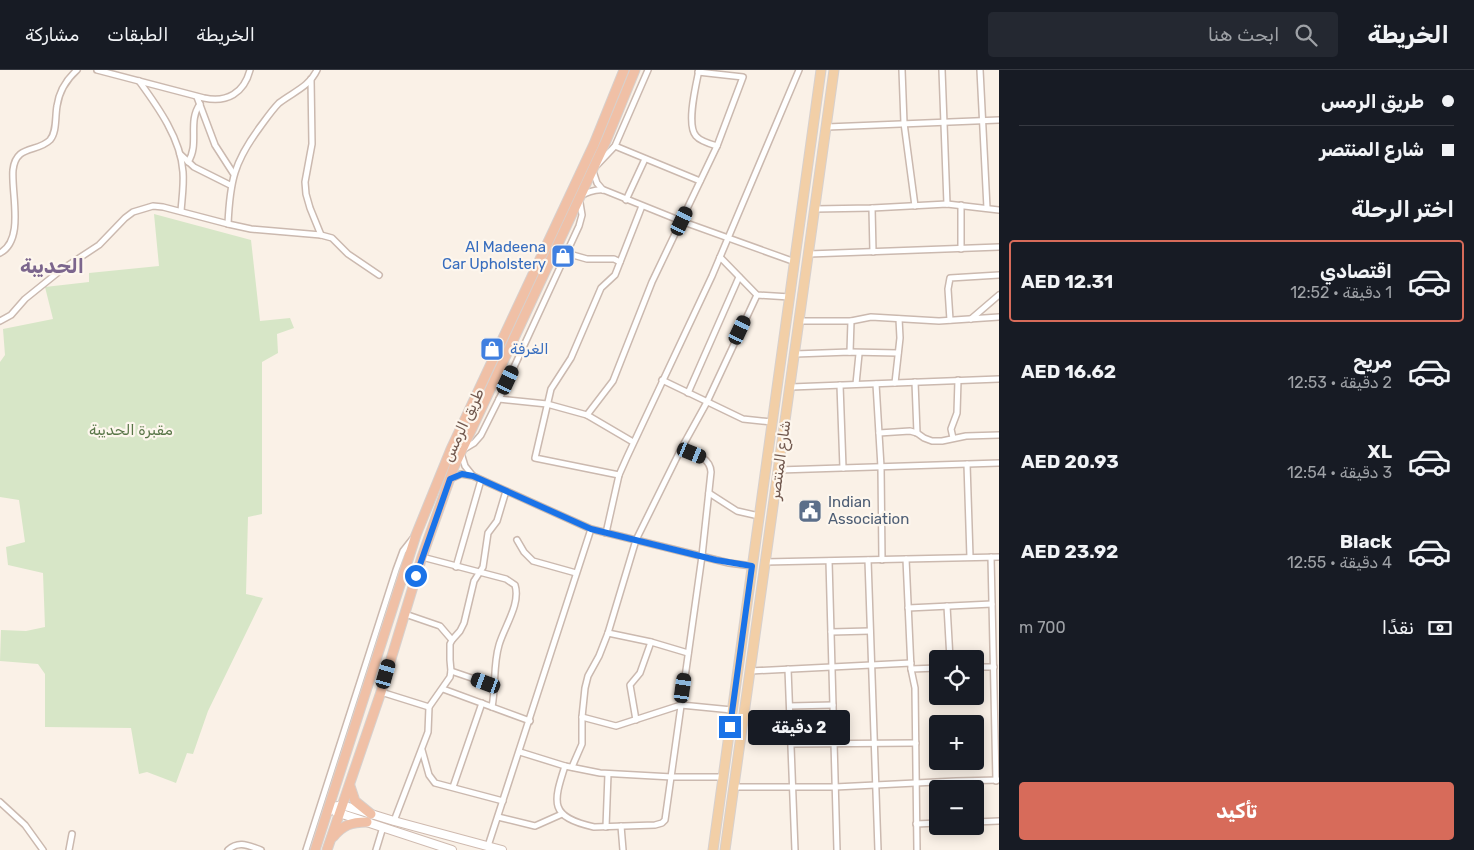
<!DOCTYPE html>
<html lang="ar">
<meta charset="utf-8">
<style>
body{margin:0;font-family:Rubik,"Noto Naskh Arabic",sans-serif;background:#242831;color:#f1f3f6;direction:rtl;height:100vh;display:flex;flex-direction:column;font-size:19px;white-space:nowrap}
*{box-sizing:border-box;margin:0}
p{font-size:16px;color:#9ea1a6}
.icon{flex:none;width:28px;height:28px;fill:none;stroke:currentColor;stroke-width:2;stroke-linecap:round;stroke-linejoin:round}
.map{position:relative;flex:1;overflow:hidden;direction:ltr}
.side{display:flex;flex-direction:column;background:#171b24;width:475px}
.side>*{flex:none}
.guide{display:grid;align-content:center;height:110px;padding:0 20px;background:#171b24}
.controls{position:absolute;left:929px;top:580px;display:grid;gap:10px}
.controls a{display:grid;place-items:center;width:55px;height:55px;border-radius:5px;background:#171b24;box-shadow:0 2px 12px #0003;font-size:25px}
.end{position:absolute;width:22px;height:22px;margin:-11px;border:6px solid #1a73e8;background:#fff;box-shadow:0 0 0 2px #fff}
.from{border-radius:50%}
.bubble{position:absolute;height:35px;border-radius:5px;background:#171b24;box-shadow:0 2px 12px #0003;font-size:16px;font-weight:700;line-height:35px;text-align:center;direction:rtl}
.car{position:absolute;width:15px;height:30px;margin:-15px -8px;border-radius:6px;box-shadow:0 0 4px 1px #0007;background:linear-gradient(#222 24%,#8ab4d8 0 40%,#222 0 76%,#8ab4d8 0 86%,#222 0)}
.guide b{display:flex;align-items:center;gap:18px;height:48px;font-size:19px}
.guide b+b{border-top:1px solid #363941}
.guide i{width:12px;height:12px;background:#f1f3f6}
ul{padding:0;list-style:none}
li{display:flex;align-items:center;gap:15px;height:82px;margin:0 10px 8px;padding:0 10px;border:2px solid transparent;border-radius:5px}
li div{flex:1}
li b{display:block;font-size:19px}
li em{font-style:normal;font-weight:700}
li.selected{border-color:#d76b5a}
li>.icon{width:45px;height:45px;stroke-width:1.5}
h2{padding:0 20px;font-size:22px;line-height:60px}
.pay{display:flex;align-items:center;gap:12px;height:55px;padding:0 20px;font-size:19px}
.pay p{margin-inline-start:auto}
.cta{display:flex;gap:10px;margin-top:auto;padding:10px 20px}
.cta a{flex:1;height:58px;border-radius:5px;background:#d76b5a;color:#fff;font-size:20px;font-weight:700;line-height:58px;text-align:center}
header{display:flex;align-items:center;gap:30px;box-sizing:border-box;height:70px;padding:0 25px;background:#171b24;border-bottom:1px solid #363941}
header strong{font-size:24px}
nav{display:flex;gap:28px;margin-inline-start:auto;font-size:18px}
.search{width:350px;height:45px;background:#242831;display:flex;align-items:center;gap:12px;box-sizing:border-box;padding:0 18px;border-radius:5px;color:#9ea1a6;font-size:19px}
main{display:flex;flex:1;min-height:0}
.map>svg:first-child{display:block}
.green{fill:#d7e6c7}
.lines{fill:none;stroke-linecap:round;stroke-linejoin:round}
.minor-casing{stroke:#cbb9af;stroke-width:8}
.secondary-casing{stroke:#cfbaaf;stroke-width:10}
.primary-casing{stroke:#d7d0cd;stroke-width:11}
.trunk-casing{stroke:#d7d0cd;stroke-width:11}
.minor{stroke:#fff;stroke-width:5}
.secondary{stroke:#fff;stroke-width:8}
.primary{stroke:#f2cfa7;stroke-width:9}
.trunk{stroke:#f0c0a6;stroke-width:9}
.route{stroke:#1a73e8;stroke-width:6}
.labels{text-anchor:middle;stroke-width:4.5;stroke-linejoin:round;paint-order:stroke}
.shop-label{font-size:15px;fill:#366cbe;stroke:#fdf6ed;text-anchor:end}
.street-label{font-size:15px;fill:#71584e;stroke:#fdf6ed}
.park-label{font-size:15px;fill:#597648;stroke:#fdf6ed}
.service-label{font-size:15px;fill:#4e5e75;stroke:#fdf6ed;text-anchor:start}
.district-label{font-size:20px;font-weight:bold;fill:#7c668d;stroke:#fdf6ed}
</style>
<header>
<strong>الخريطة</strong>
<div class="search"><svg class="icon" aria-label="search" viewBox="0 0 24 24"><circle cx="10" cy="10" r="6"/><path d="M15 15l6 6"/></svg>ابحث هنا</div>
<nav><a>الخريطة</a><a>الطبقات</a><a>مشاركة</a></nav>
</header>
<main>
<section class="side">
<div class="guide">
<b><i class="from"></i>طريق الرمس</b>
<b><i></i>شارع المنتصر</b>
</div>
<h2>اختر الرحلة</h2>
<ul>
<li class="selected"><svg class="icon" aria-label="car" viewBox="0 0 24 24"><path d="M5 17H2v-5l4-1 3-4h7l3 4 3 1v5h-3M9 17h6M6 11h13"/><circle cx="7" cy="17" r="2"/><circle cx="17" cy="17" r="2"/></svg><div><b>اقتصادي</b><p>1 دقيقة · 12:52</p></div><em>AED 12.31</em></li>
<li><svg class="icon" aria-label="car" viewBox="0 0 24 24"><path d="M5 17H2v-5l4-1 3-4h7l3 4 3 1v5h-3M9 17h6M6 11h13"/><circle cx="7" cy="17" r="2"/><circle cx="17" cy="17" r="2"/></svg><div><b>مريح</b><p>2 دقيقة · 12:53</p></div><em>AED 16.62</em></li>
<li><svg class="icon" aria-label="car" viewBox="0 0 24 24"><path d="M5 17H2v-5l4-1 3-4h7l3 4 3 1v5h-3M9 17h6M6 11h13"/><circle cx="7" cy="17" r="2"/><circle cx="17" cy="17" r="2"/></svg><div><b>XL</b><p>3 دقيقة · 12:54</p></div><em>AED 20.93</em></li>
<li><svg class="icon" aria-label="car" viewBox="0 0 24 24"><path d="M5 17H2v-5l4-1 3-4h7l3 4 3 1v5h-3M9 17h6M6 11h13"/><circle cx="7" cy="17" r="2"/><circle cx="17" cy="17" r="2"/></svg><div><b>Black</b><p>4 دقيقة · 12:55</p></div><em>AED 23.92</em></li>
</ul>
<div class="pay"><svg class="icon" aria-label="cash" viewBox="0 0 24 24"><path d="M3 7h18v10H3z"/><circle cx="12" cy="12" r="2"/></svg>نقدًا<p>700 m</p></div>
<div class="cta"><a>تأكيد</a></div>
</section>
<div class="map">
<svg width="999" height="780" viewBox="0 0 999 780">
<rect width="100%" height="100%" fill="#faf1e7"/>
<path class="green" d="M154,144L251,170L260,251L290,248L294,258L277,264L278,283L262,292V444L248,447L246,524L263,528L208,641L193,684L187,683L176,713L147,702L139,704L131,658L45,657V604L38,594L0,591L1,560L26,561L45,557L43,503L8,495L6,477L25,472L19,430L0,427V292L5,285L3,259L53,249L45,217L89,212V203L159,196Z"/>
<g class="lines">
<g class="minor-casing">
<g id="minor">
<path d="M97,0L204,28C227,33 244,23 250,0"/>
<path d="M699,0C696,15 686,55 696,66C700,71 710,74 717,76"/>
<path d="M902,0L904,53L915,136"/>
<path d="M942,0L947,134"/>
<path d="M980,0L987,138"/>
<path d="M311,9L312,74L305,112L306,124L310,138L321,165"/>
<path d="M139,11C158,37 181,69 183,102C184,115 182,128 181,141"/>
<path d="M197,27L215,75L233,103"/>
<path d="M827,57L999,50"/>
<path d="M615,76L700,111"/>
<path d="M180,84L194,97L230,115"/>
<path d="M188,92C200,74 187,52 200,34"/>
<path d="M597,95L615,76L648,0"/>
<path d="M593,101L597,113L603,120"/>
<path d="M626,130L645,89"/>
<path d="M872,138L873,182"/>
<path d="M815,139L872,138L947,134L999,140"/>
<path d="M228,154C230,111 234,92 260,57C266,49 272,40 279,33C293,22 309,17 317,0"/>
<path d="M961,179V135"/>
<path d="M0,183C25,170 11,123 13,100C16,74 37,83 50,70C57,62 55,47 57,36C59,22 67,9 77,0"/>
<path d="M566,183L587,189H614L620,192"/>
<path d="M809,184L999,177"/>
<path d="M720,187L757,225L790,227"/>
<path d="M971,249L999,225"/>
<path d="M950,250L948,219L950,208L999,205"/>
<path d="M0,251L11,245L25,229L61,200L99,175L125,148L133,142L153,136L163,137L228,154L251,159L321,165L332,168L348,184L379,205"/>
<path d="M799,251H851L871,247L939,251L999,247"/>
<path d="M850,282L851,251"/>
<path d="M795,284L850,282L898,283"/>
<path d="M662,310L743,349L772,352"/>
<path d="M915,312L917,363"/>
<path d="M895,313L900,268L899,249"/>
<path d="M856,314L859,284"/>
<path d="M876,314L881,397L882,490"/>
<path d="M840,315L843,398"/>
<path d="M791,317L999,309"/>
<path d="M688,323L739,207"/>
<path d="M499,329L547,334L587,345L633,372"/>
<path d="M587,345L613,311L652,212L717,76L743,7L698,2"/>
<path d="M879,363L910,361L917,363L924,368L932,371H942L966,366L999,365"/>
<path d="M953,368L951,359L957,343L958,310"/>
<path d="M464,379L474,373L481,365L503,321L579,156L582,145L579,127C587,122 594,119 604,120L681,151L795,192"/>
<path d="M461,383L465,396L473,406"/>
<path d="M967,394L970,487"/>
<path d="M779,400L999,393"/>
<path d="M619,405L535,388L551,319L571,288L601,218L615,205L642,136"/>
<path d="M450,409L461,404L473,406L591,459L729,493L752,496"/>
<path d="M709,423L737,441L759,446"/>
<path d="M606,463L619,405L627,387L712,206L799,0"/>
<path d="M517,470L524,482L533,491L576,503"/>
<path d="M422,487L506,509L515,515C521,534 504,557 499,575C493,595 496,616 492,637"/>
<path d="M991,487L996,711"/>
<path d="M906,489L911,599L915,618L917,780"/>
<path d="M868,490L878,780"/>
<path d="M829,491L837,780"/>
<path d="M765,492L999,487"/>
<path d="M456,497L481,410"/>
<path d="M947,536L950,589"/>
<path d="M908,538L992,534"/>
<path d="M405,544L440,556L452,570"/>
<path d="M831,562L870,561"/>
<path d="M608,563L651,572L688,583"/>
<path d="M975,597H994"/>
<path d="M788,599L795,780"/>
<path d="M911,599L938,598"/>
<path d="M451,601L495,616"/>
<path d="M750,601L911,593"/>
<path d="M443,619L530,651"/>
<path d="M381,622L429,637"/>
<path d="M790,636L833,635"/>
<path d="M582,647L616,656L681,635L732,640"/>
<path d="M636,650L630,615L640,603L651,572"/>
<path d="M791,674L916,673"/>
<path d="M422,680L429,705L435,713L503,731"/>
<path d="M520,682L565,696L600,703L672,707H723"/>
<path d="M565,696C553,733 549,747 594,757L655,755L662,753L665,750L702,486L711,402C710,386 693,384 681,379"/>
<path d="M572,697L582,674V647L585,618L588,606L599,586L608,563L636,470L681,379L707,332L757,225"/>
<path d="M453,717L482,633"/>
<path d="M734,717H835L956,711L999,710"/>
<path d="M0,732L25,755L43,780"/>
<path d="M498,747L535,756L562,744"/>
<path d="M394,751L428,662L429,637L450,607L451,601L450,590V574L452,570L460,561L464,553L474,511L483,497L488,463L497,451L506,421"/>
<path d="M975,752L999,751"/>
<path d="M916,754L938,753"/>
<path d="M621,756L623,780"/>
<path d="M606,757L608,704"/>
<path d="M488,776L591,459"/>
<path d="M69,780L72,764"/>
<path d="M228,780C239,770 249,776 261,780"/>
<path d="M306,780L396,500L403,481L414,467"/>
<path d="M376,780L383,757"/>
</g>
</g>
<g class="secondary-casing">
<g id="secondary">
<path d="M336,742L452,780"/>
<path d="M327,743L334,737L342,735L394,751L502,780"/>
</g>
</g>
<g class="primary-casing">
<g id="primary">
<path d="M713,780L821,0"/>
<path d="M725,780L834,0"/>
</g>
</g>
<g class="trunk-casing">
<g id="trunk">
<path d="M350,716L355,731L371,744"/>
<path d="M333,767C343,755 351,752 367,752"/>
<path d="M315,780L416,465L451,379L594,74L624,0"/>
<path d="M327,780L381,622L422,487L454,397L606,71L635,0"/>
</g>
</g>
<use href="#minor" class="minor"/>
<use href="#secondary" class="secondary"/>
<use href="#primary" class="primary"/>
<use href="#trunk" class="trunk"/>
</g>
<g class="lines">
<path class="route" d="M416,506L450,409L462,404L473,406L591,459L716,490L752,496L730,657"/>
</g>
<defs>
<g id="shop-square" transform="scale(1.25)"><rect x="-9" y="-9" width="18" height="18" rx="4" fill="#3f7fe0" stroke="#fdf6ed"/><path d="M-5-2.5h2.3a2.7 3.5 0 0 1 5.4 0H5L5.5 6h-11ZM-1.5-2.5h3a1.5 2.3 0 0 0-3 0Z" fill="#fff"/></g>
<g id="civic-square" transform="scale(1.25)"><rect x="-9" y="-9" width="18" height="18" rx="4" fill="#5c6f8a" stroke="#fdf6ed"/><path d="M-.6-6.5H3V-4.5H.6V-3L4-1V1h2V6H-6V1h2V-1L-.6-3ZM-1.2 2.5V6h2.4V2.5Z" fill="#fff"/></g>
</defs>
<g fill-rule="evenodd">
<use href="#shop-square" x="563" y="186"/>
<use href="#shop-square" x="492" y="279"/>
<use href="#civic-square" x="810" y="441"/>
</g>
<g class="labels">
<g class="shop-label">
<text x="546" y="182">Al Madeena<tspan x="546" dy="17">Car Upholstery</tspan></text>
<text x="510" y="284" text-anchor="start">الغرفة</text>
</g>
<g class="street-label">
<text transform="translate(463 355) rotate(-65)" y="5">طريق الرمس</text>
<text transform="translate(780 390) rotate(-82)" y="5">شارع المنتصر</text>
</g>
<g class="park-label">
<text x="131" y="365">مقبرة الحديبة</text>
</g>
<g class="service-label">
<text x="828" y="437">Indian<tspan x="828" dy="17">Association</tspan></text>
</g>
<g class="district-label">
<text x="52" y="203">الحديبة</text>
</g>
</g>
</svg>
<div class="controls">
<a><svg class="icon" aria-label="locate" viewBox="0 0 24 24"><circle cx="12" cy="12" r="6"/><path d="M12 2v4M12 18v4M2 12h4M18 12h4"/></svg></a>
<a>+</a>
<a>−</a>
</div>
<i class="end from" style="left:416px;top:506px"></i>
<i class="end" style="left:730px;top:657px"></i>
<div class="bubble" style="left:748px;top:640px;width:102px">2 دقيقة</div>
<i class="car" style="left:682px;top:151px;rotate:25deg"></i>
<i class="car" style="left:740px;top:260px;rotate:25deg"></i>
<i class="car" style="left:508px;top:310px;rotate:25deg"></i>
<i class="car" style="left:692px;top:383px;rotate:112deg"></i>
<i class="car" style="left:386px;top:604px;rotate:16deg"></i>
<i class="car" style="left:486px;top:613px;rotate:290deg"></i>
<i class="car" style="left:683px;top:618px;rotate:8deg"></i>
</div>
</main>
